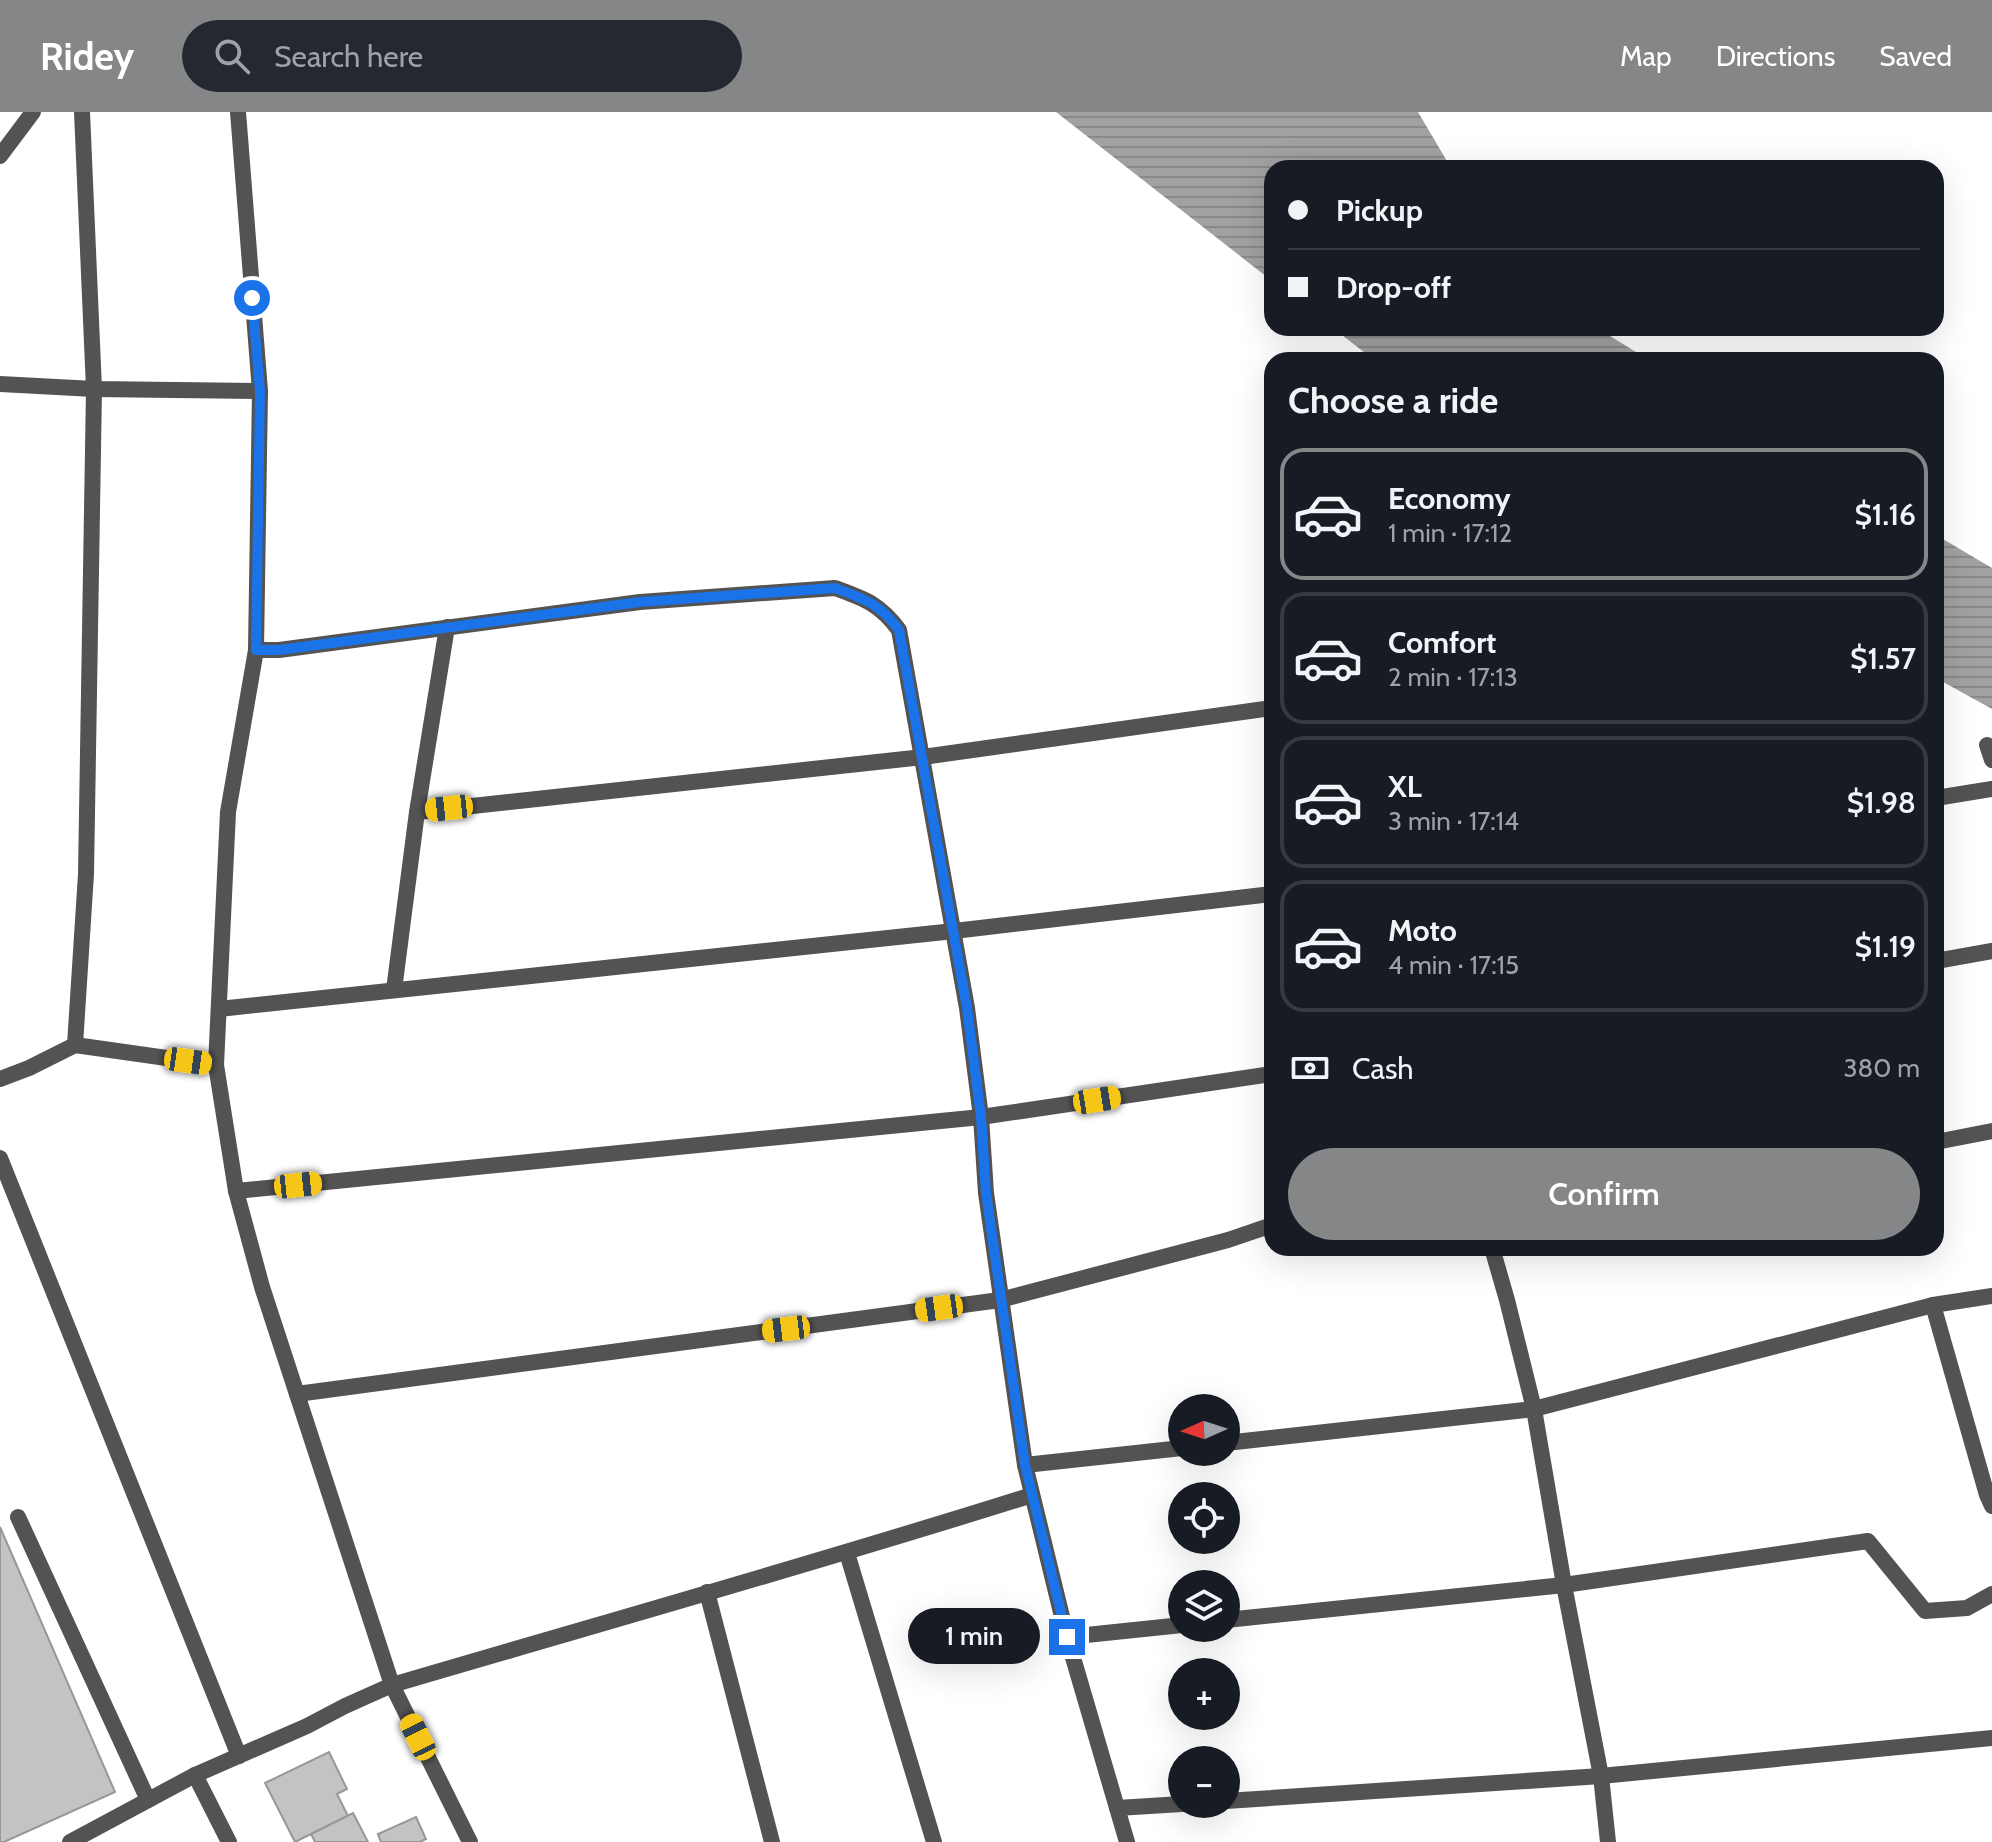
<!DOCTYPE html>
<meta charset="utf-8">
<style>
body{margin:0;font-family:Cabin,sans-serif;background:#242831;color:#f1f3f6;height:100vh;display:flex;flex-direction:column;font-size:30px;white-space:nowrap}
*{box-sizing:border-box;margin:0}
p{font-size:26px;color:#9ea1a6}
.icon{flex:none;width:44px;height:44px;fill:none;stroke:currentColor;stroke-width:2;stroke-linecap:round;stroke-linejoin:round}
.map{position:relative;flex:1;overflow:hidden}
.panel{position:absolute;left:1264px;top:240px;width:680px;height:904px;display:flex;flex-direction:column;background:#171b24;border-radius:24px;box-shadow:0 8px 32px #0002}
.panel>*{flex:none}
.hud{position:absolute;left:1264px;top:48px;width:680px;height:176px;border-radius:24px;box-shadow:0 8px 32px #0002;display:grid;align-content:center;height:176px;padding:0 24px;background:#171b24}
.needle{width:52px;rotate:267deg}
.buttons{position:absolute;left:1168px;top:1282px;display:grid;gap:16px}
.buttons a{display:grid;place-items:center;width:72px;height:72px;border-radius:50%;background:#171b24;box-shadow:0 8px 32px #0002;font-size:40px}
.end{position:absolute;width:36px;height:36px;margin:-18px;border:10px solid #1a73e8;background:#fff;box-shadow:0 0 0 4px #fff}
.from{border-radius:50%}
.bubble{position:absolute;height:56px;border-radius:28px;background:#171b24;box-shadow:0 8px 32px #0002;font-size:26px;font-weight:600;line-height:56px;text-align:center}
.car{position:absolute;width:24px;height:48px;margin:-24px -12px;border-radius:10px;box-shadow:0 0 6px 2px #0007;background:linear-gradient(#f5c518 24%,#345 0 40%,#f5c518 0 76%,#345 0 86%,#f5c518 0)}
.hud b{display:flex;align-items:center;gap:28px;height:76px;font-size:30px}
.hud b+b{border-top:2px solid #363941}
.hud i{width:20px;height:20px;background:#f1f3f6}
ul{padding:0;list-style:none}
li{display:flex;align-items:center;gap:24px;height:132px;margin:0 16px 12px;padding:0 8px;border:4px solid #363941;border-radius:24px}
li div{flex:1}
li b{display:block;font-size:30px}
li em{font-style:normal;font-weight:600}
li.on{border-color:#858687}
li>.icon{width:72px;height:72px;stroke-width:1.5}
h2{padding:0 24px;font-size:36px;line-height:96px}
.pay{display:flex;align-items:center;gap:20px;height:88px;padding:0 24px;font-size:30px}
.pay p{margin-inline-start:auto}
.cta{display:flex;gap:16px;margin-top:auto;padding:16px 24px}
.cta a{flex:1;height:92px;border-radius:48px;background:#858687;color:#fff;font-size:32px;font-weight:600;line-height:92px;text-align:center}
header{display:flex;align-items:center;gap:48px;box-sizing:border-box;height:112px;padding:0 40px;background:#858687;color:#fff}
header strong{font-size:38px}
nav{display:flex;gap:44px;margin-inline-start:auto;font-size:28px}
.search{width:560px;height:72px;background:#242831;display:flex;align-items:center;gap:20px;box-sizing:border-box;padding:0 28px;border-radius:44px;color:#9ea1a6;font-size:30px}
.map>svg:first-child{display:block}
.water{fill:url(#water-rules)}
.building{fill:#c3c3c3;stroke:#979797;stroke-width:2}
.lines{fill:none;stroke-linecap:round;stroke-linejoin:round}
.street{stroke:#535353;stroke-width:16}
.route{stroke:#1a73e8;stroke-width:10}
</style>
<header>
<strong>Ridey</strong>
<div class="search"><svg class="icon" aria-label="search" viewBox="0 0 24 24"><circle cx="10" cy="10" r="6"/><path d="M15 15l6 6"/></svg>Search here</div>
<nav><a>Map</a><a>Directions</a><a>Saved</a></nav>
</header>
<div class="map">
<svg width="1992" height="1730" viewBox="0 0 1992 1730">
<defs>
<pattern id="water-rules" width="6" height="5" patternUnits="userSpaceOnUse" patternTransform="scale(2)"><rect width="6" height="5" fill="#a1a1a1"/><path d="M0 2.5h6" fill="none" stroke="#898989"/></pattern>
</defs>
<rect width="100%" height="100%" fill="#fff"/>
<g class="water">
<path d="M1056,0H1418L1451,56H1272V169Z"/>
<path d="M1333,216H1597L1649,248H1374Z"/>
<path d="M1936,423L1992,456V597L1936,566Z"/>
</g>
<g class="building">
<path d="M0,1415L115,1680L4,1730H0Z"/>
<path d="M329,1640L347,1677L337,1682L348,1704L295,1730L265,1671Z"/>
<path d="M353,1701L368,1730H315L311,1722Z"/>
<path d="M416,1705L426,1727L420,1730H381L378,1722Z"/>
</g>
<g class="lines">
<g class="street">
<path d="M0,44L33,0"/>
<path d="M0,272L94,277L260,279L238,0"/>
<path d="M256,538L260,279"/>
<path d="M1987,633L1992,648"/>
<path d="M1936,686L1992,677"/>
<path d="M417,700L923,645L1272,596"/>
<path d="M1936,849L1992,839"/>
<path d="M394,878L417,700L447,515"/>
<path d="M219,897L954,819L1272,782"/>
<path d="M75,933L86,762L94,277L82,0"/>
<path d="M0,967L29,956L75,933L216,953"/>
<path d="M1936,1030L1992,1019"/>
<path d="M0,1046L239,1644"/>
<path d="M236,1079L981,1005L1272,962"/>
<path d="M1492,1136L1507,1188L1534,1297L1564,1473L1601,1664L1608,1730"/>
<path d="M1933,1193L1987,1383L1992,1394"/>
<path d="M297,1282L1000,1188L1228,1128L1272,1113"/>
<path d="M1226,1331L1534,1297L1933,1193L1992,1184"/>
<path d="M1025,1353L1182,1336"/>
<path d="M18,1405L148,1688"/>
<path d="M847,1441L934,1730"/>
<path d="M707,1480L772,1730"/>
<path d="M1226,1508L1564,1473L1868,1429L1925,1499L1967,1496L1992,1482"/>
<path d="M1067,1525L1182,1513"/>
<path d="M195,1663L229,1730"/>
<path d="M1226,1689L1601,1664L1992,1626"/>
<path d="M1117,1696L1182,1692"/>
<path d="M70,1730L195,1663L307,1614L345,1594L392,1573L262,1175L236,1079L216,953L228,700L256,538H279L640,490L835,476C865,487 880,492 899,518L967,896L981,1005L986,1081L1025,1353L1067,1525L1127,1730"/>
<path d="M470,1730L392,1573C606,1510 820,1450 1032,1383"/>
</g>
</g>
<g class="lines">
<path class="route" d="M252,186L260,279L256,538H279L640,490L835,476C865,487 880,492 899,518L967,896L981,1005L986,1081L1025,1353L1067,1525"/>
</g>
</svg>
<div class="buttons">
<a><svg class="needle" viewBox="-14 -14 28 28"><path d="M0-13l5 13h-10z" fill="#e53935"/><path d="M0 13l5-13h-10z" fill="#9ea1a6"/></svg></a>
<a><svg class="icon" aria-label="locate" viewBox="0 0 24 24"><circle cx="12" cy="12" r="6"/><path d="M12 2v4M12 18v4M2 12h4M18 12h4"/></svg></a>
<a><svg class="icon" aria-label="layers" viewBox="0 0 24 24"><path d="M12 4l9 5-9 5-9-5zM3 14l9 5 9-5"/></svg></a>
<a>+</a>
<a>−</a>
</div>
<i class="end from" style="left:252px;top:186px"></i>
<i class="end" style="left:1067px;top:1525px"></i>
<div class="bubble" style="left:908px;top:1496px;width:132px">1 min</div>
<i class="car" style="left:449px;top:696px;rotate:264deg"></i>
<i class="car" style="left:188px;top:949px;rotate:98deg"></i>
<i class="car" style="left:1097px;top:988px;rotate:81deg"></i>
<i class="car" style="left:298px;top:1073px;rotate:84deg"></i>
<i class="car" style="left:939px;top:1196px;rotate:262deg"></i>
<i class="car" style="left:786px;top:1217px;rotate:263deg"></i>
<i class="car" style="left:418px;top:1625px;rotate:334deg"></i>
<div class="hud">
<b><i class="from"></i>Pickup</b>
<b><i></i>Drop-off</b>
</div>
<section class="panel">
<h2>Choose a ride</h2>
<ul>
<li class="on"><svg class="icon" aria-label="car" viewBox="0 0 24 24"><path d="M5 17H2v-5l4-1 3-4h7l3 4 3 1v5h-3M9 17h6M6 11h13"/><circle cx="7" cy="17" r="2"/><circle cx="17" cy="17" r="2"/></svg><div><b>Economy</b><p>1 min · 17:12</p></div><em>$1.16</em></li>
<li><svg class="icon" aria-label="car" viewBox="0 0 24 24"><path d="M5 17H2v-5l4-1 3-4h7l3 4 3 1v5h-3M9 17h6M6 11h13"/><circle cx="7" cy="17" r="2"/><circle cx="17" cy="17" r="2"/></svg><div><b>Comfort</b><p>2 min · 17:13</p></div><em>$1.57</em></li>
<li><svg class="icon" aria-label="car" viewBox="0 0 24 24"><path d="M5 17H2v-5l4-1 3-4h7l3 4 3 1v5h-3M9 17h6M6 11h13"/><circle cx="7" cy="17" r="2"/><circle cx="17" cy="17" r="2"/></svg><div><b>XL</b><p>3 min · 17:14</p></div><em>$1.98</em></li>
<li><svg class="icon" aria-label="car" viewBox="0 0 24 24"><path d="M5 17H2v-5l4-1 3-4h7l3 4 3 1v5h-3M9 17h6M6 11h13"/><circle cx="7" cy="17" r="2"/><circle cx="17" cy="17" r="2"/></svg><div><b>Moto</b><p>4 min · 17:15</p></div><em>$1.19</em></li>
</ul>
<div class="pay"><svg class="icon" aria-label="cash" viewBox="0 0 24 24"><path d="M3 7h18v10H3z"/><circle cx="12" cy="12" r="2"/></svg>Cash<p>380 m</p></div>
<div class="cta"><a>Confirm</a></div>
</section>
</div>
